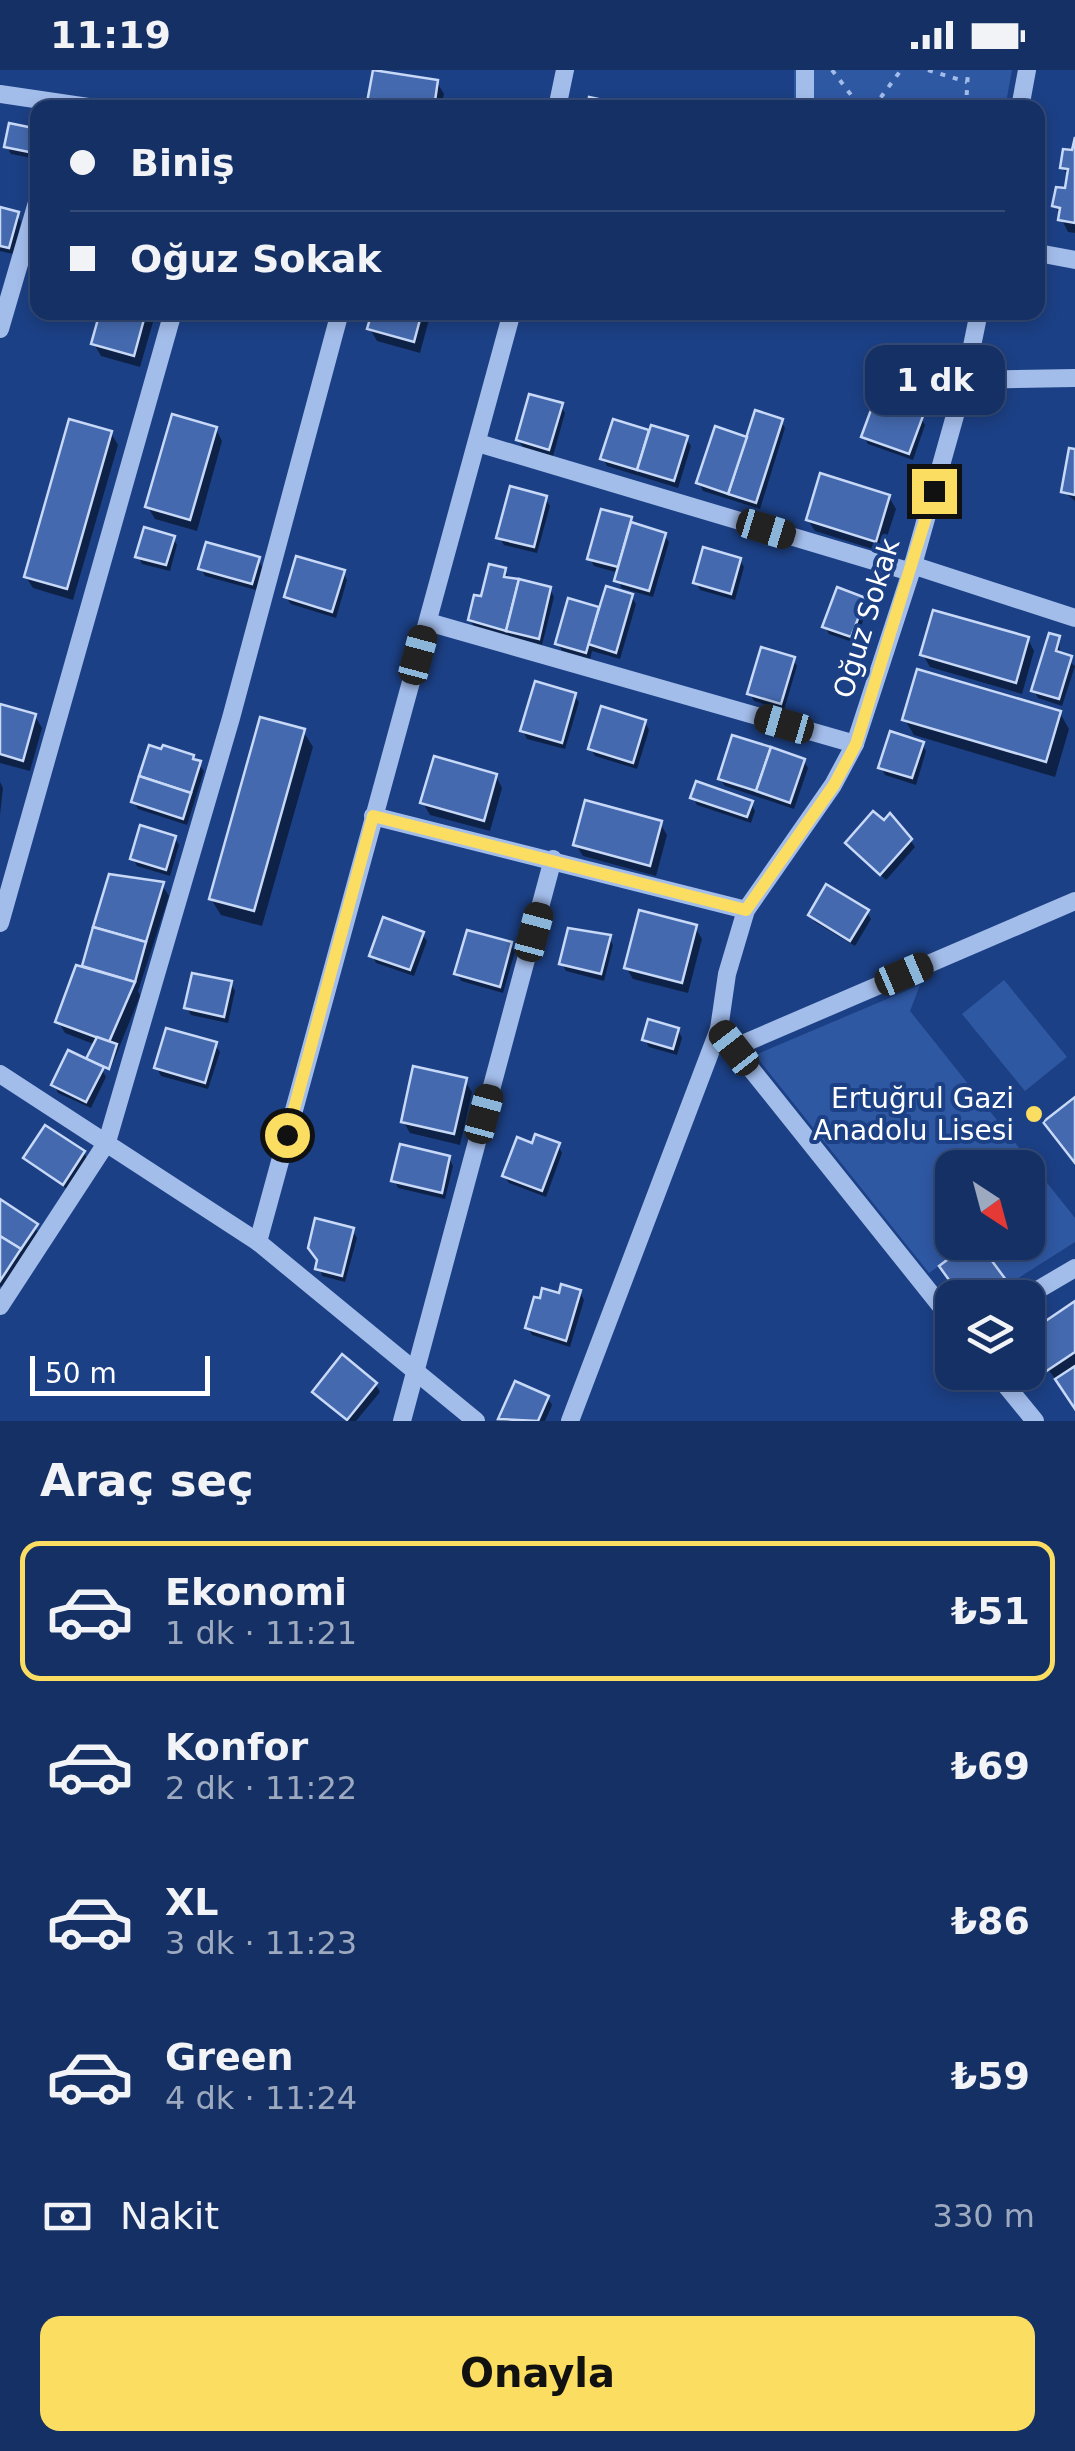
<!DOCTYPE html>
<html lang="tr">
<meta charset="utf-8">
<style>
body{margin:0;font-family:"DejaVu Sans",sans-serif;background:#223c6d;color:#f1f3f6;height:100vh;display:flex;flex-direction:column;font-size:38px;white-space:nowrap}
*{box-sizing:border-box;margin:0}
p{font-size:32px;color:#9da9bf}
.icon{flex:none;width:55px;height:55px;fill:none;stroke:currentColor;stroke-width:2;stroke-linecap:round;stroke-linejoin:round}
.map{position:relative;height:1351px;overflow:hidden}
.panel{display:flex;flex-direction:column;background:#153064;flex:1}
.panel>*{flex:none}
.guide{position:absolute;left:30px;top:30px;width:1015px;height:220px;border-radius:20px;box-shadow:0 5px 15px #0003,0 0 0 2px #344b78;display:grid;align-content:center;height:220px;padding:0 40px;background:#153064}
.needle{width:65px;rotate:144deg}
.buttons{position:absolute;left:935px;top:1080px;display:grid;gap:20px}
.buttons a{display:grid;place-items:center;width:110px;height:110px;border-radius:20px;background:#153064;box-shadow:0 5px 15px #0003,0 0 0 2px #344b78;font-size:50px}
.scale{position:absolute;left:30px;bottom:25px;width:180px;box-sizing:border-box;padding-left:10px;border:5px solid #fff;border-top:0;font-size:28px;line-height:35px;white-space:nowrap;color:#fff;-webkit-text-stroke:8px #1c4085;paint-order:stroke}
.end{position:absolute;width:45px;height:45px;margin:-22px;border:12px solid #fbdd61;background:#111;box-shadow:0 0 0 5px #111}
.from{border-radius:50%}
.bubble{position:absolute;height:70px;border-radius:20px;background:#153064;box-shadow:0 5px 15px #0003,0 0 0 2px #344b78;font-size:32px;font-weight:700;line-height:70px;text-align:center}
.car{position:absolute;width:30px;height:60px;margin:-30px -15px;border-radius:12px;box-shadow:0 0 8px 2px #0007;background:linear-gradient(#222 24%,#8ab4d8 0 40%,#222 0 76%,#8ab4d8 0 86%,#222 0)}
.guide b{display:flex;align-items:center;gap:35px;height:95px;font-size:38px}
.guide b+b{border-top:2px solid #344b78}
.guide i{width:25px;height:25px;background:#f1f3f6}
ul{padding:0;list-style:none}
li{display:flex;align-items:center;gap:30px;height:140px;margin:0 20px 15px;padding:0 20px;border:5px solid transparent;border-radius:20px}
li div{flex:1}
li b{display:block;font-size:38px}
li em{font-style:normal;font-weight:700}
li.active{border-color:#fbdd61}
li>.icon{width:90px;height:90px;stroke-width:1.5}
h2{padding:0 40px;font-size:45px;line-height:120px}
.pay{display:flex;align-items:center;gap:25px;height:110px;padding:0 40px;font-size:38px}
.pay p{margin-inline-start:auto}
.cta{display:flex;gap:20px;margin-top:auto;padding:20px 40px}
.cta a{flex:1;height:115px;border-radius:20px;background:#fbdd61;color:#111;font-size:40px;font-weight:700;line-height:115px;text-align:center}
.status{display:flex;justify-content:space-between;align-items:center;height:70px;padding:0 50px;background:#153064;direction:ltr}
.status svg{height:28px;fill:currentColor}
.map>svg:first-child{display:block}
.green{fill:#2f58a3}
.shadow{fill:#0007}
.building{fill:#4469ae;stroke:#c8d9f8;stroke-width:2.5}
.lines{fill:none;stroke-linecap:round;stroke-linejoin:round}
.path{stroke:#a3bdeb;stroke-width:4;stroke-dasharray:5 8;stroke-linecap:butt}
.minor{stroke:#a3bdeb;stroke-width:18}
.route{stroke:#fbdd61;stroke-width:12}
.poi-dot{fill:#fbdd61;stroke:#1c4085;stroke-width:4}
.labels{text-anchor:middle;stroke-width:8;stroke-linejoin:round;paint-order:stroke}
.street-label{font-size:28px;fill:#fff;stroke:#1c4085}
.poi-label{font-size:28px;fill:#fff;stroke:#1c4085;text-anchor:end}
</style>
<div class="status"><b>11:19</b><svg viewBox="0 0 49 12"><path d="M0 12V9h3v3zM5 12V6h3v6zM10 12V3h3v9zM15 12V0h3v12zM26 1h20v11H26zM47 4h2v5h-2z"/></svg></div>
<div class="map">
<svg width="1075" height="1351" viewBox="0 0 1075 1351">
<rect width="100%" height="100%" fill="#1c4085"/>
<g class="green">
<path d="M794,0H1012L1005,38L794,37Z"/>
<path d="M1004,910L1067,987L1025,1021L962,944Z"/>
<path d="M920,915L910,941L1075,1148V1172L1009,1214L978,1173L1028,1172V1098H952V1172L971,1173L929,1203L755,985Z"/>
</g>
<g class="shadow">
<path d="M437,12L444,24L441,38H369Z"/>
<path d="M702,32L731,35L733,38H701Z"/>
<path d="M37,61V89L11,84L7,77Z"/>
<path d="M1075,80V163L1068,162L1055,136L1067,121L1069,108L1063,98Z"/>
<path d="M0,140L17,145L21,152L13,184L0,181Z"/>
<path d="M103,242H156L140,297L101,286L94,274Z"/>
<path d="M374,242H431L420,283L377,271L370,259Z"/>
<path d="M561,336L565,343L553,386L523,377L518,370Z"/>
<path d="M921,348L925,355L913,390L868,374L864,367Z"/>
<path d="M781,351L785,358L760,439L703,421L699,413L749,370Z"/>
<path d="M615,352L686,368L691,376L678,418L607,396L603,388Z"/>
<path d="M216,359L222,371L197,461L155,449L148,437Z"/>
<path d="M111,363L118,375L73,530L33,518L26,507Z"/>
<path d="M1075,381V431L1064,422Z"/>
<path d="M889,427L896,439L882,482L815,461L808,450Z"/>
<path d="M545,428L550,436L537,483L504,475L499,467Z"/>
<path d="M602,443L664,465L669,472L653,527L621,518L619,503L594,496L590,488Z"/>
<path d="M173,468L177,475L170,501L142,494L138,486Z"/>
<path d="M258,489L262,497L256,520L205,506L201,498Z"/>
<path d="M740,490L744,497L735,530L700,520L696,512Z"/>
<path d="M505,501L509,508L550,519L554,527L542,575L475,558L470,550Z"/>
<path d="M343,502L347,510L336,548L291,534L286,527Z"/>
<path d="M632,527L636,534L620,589L592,581L590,589L562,581L558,573L570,531L601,540Z"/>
<path d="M864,530L868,537L855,573L829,564L825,557Z"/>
<path d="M1028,569L1034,581L1022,624L930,597L923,585Z"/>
<path d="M1059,569L1060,585L1075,596L1062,636L1038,628L1034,621Z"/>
<path d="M793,589L797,596L784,640L754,631L750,624Z"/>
<path d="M574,625L579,632L565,679L527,669L523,661Z"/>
<path d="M0,636L35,646L42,658L30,701L0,693Z"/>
<path d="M1060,643L1069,659L1055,707L914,665L905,650Z"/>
<path d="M645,652L649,660L637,699L595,686L591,679Z"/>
<path d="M303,661L313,677L262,856L221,845L211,829Z"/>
<path d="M922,674L926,681L916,715L885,705L881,697Z"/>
<path d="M193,687L204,701L187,755L138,739L134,732Z"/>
<path d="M804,691L808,698L794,739L725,716L720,709Z"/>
<path d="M496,706L502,718L490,761L430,745L423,733Z"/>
<path d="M0,712L3,718L0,745Z"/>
<path d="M693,727L751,733L755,741L751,753L697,735Z"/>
<path d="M660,753L667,765L656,806L583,786L576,775Z"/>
<path d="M175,768L179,775L170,806L137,796L133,788Z"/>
<path d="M910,770L915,777L886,810L848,773Z"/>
<path d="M139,808L162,815L169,826L138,921L140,926L110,1000L100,996L106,1007L91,1038L58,1023L54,1015L88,992L96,975L65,963L58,951L88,901L85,896Z"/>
<path d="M867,842L871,849L855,876L815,852L810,845Z"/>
<path d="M695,857L702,869L688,923L633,909L626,897Z"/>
<path d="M422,864L427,871L414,906L376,893L372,885Z"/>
<path d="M609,867L613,875L604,911L566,901L562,894Z"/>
<path d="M510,874L515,882L503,923L461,911L457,904Z"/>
<path d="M231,914L235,921L228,953L191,945L187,938Z"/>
<path d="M678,960L682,968L677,985L649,977L645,970Z"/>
<path d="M215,975L220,982L208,1019L161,1006L157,998Z"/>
<path d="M465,1011L472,1022L460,1075L410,1063L403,1051Z"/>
<path d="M558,1075L562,1083L546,1127L509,1113L504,1106L533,1076Z"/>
<path d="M84,1083L88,1090L68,1120L26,1088Z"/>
<path d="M449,1088L453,1096L445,1129L398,1118L394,1110Z"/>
<path d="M0,1132L40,1163L7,1221L0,1216Z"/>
<path d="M352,1160L357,1168L345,1212L322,1206L319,1191Z"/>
<path d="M1007,1216L1011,1223L1005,1228H964Z"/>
<path d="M580,1222L584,1230L570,1277L532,1265L528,1258L560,1226Z"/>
<path d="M1075,1234V1336L1028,1272V1266Z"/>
<path d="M516,1314L548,1328L552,1335L545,1351H502Z"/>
<path d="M376,1315L380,1322L356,1351H346L315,1322Z"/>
</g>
<g class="building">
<path d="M373,0L438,10L434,38H366Z"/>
<path d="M589,27L631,36V38H587Z"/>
<path d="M9,53L38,59L34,83L4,77Z"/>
<path d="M1075,67V153L1058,150L1060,138L1052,136L1056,117L1065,118L1068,99L1060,98L1063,79L1072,80Z"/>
<path d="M0,137L19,142L9,178L0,176Z"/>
<path d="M100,242H146L134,286L91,274Z"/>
<path d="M372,242H422L414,272L367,259Z"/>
<path d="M529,324L563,333L549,380L516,370Z"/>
<path d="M875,329L923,346L909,384L861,367Z"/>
<path d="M755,340L783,349L756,433L728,424Z"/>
<path d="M172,344L217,357L190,450L145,437Z"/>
<path d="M69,349L112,361L67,519L24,507Z"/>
<path d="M613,349L649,360L637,400L600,389Z"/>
<path d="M651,355L688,366L674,411L637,400Z"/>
<path d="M715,356L747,367L728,424L696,413Z"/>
<path d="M1069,378L1075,379V425L1061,422Z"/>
<path d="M820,403L890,425L876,472L806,450Z"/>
<path d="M510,416L547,426L534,477L496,468Z"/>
<path d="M601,439L632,447L618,497L587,489Z"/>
<path d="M631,452L666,463L649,521L614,511Z"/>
<path d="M144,457L175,466L166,495L135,487Z"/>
<path d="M206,472L260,487L252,514L198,499Z"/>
<path d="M703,477L741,488L731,524L693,513Z"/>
<path d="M296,486L345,500L332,542L284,527Z"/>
<path d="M489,494L506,498L504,507L519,509L506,561L468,550L474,525L481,526Z"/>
<path d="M519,509L551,517L539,569L506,561Z"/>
<path d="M606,516L633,524L616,583L588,574Z"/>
<path d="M837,517L866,528L851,567L822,557Z"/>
<path d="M568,528L599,537L586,583L555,574Z"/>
<path d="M933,540L1029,567L1016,613L920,585Z"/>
<path d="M1049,563L1060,566L1056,581L1072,586L1059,629L1031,621Z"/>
<path d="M761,577L795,587L781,634L747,624Z"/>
<path d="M917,599L1061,641L1046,692L902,650Z"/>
<path d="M535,611L576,623L562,673L520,661Z"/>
<path d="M0,634L36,644L23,691L0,684Z"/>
<path d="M601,636L646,650L633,693L588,679Z"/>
<path d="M260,647L305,659L254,841L209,829Z"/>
<path d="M890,661L924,672L912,708L878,698Z"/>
<path d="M732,665L771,677L756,721L718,709Z"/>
<path d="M149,675L161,679L163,675L194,685L193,689L201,691L191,723L139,706Z"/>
<path d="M771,677L805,689L790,733L756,721Z"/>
<path d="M434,686L497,704L484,751L420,733Z"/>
<path d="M139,706L191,723L183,749L131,732Z"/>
<path d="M696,711L753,731L747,747L690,728Z"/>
<path d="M585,730L662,751L650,796L573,775Z"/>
<path d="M873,741L884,750L890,743L912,769L880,805L845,773Z"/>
<path d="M140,755L176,766L166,800L130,789Z"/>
<path d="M109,804L164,812L146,872L93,857Z"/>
<path d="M826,814L869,840L850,871L808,845Z"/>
<path d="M639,840L697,855L682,913L624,898Z"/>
<path d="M383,847L424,862L410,900L369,886Z"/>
<path d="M93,857L146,872L135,912L82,896Z"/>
<path d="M568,858L611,865L601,904L559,894Z"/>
<path d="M467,860L512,872L500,917L454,904Z"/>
<path d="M76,895L135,912L109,972L55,952Z"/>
<path d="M192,903L232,911L224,947L184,938Z"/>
<path d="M648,949L679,958L673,979L642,970Z"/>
<path d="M166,958L217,972L205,1013L154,998Z"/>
<path d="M97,967L117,974L109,999L86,989Z"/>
<path d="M68,980L104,997L86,1032L51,1015Z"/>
<path d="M413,996L467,1008L454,1064L401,1052Z"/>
<path d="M1075,1027V1093L1043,1052Z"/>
<path d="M45,1055L85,1081L63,1115L23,1088Z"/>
<path d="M535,1064L560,1073L542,1121L502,1106L517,1067L532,1073Z"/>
<path d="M400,1074L450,1086L442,1123L391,1111Z"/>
<path d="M0,1129L38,1154L21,1179L0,1166Z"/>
<path d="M315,1148L354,1158L342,1206L315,1199L317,1190L308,1178Z"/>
<path d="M0,1166L21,1179L0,1211Z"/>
<path d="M971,1172H978L1009,1214L991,1228H962L939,1196Z"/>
<path d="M561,1214L581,1220L566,1271L525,1258L534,1227L540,1228L542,1218L559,1223Z"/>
<path d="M1075,1231V1282L1045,1302L1028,1276V1263Z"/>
<path d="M342,1284L377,1313L347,1350L312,1322Z"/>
<path d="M1075,1296V1339L1055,1309Z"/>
<path d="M515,1311L549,1326L538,1351L498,1349Z"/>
</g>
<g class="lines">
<g class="path">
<path d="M832,0L861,38"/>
<path d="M928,0L967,12"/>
<path d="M873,38L901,0"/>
<path d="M966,38L968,0"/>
</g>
<g class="minor">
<path d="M805,0V38"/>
<path d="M0,24L95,38"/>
<path d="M557,38L565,0"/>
<path d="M1020,38L1027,0"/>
<path d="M1038,183L1075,190"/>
<path d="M0,259L38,129"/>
<path d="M965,310L1075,308"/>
<path d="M478,373L911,502"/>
<path d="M912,495L1075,548"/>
<path d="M428,552L855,674"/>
<path d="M373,746L746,840"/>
<path d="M0,853L173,242"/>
<path d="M719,959L952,1250"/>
<path d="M733,978L1075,831"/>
<path d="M0,1004L258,1172L476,1351"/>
<path d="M258,1172L512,242"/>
<path d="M1024,1228L1075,1198"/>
<path d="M0,1236L107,1072L231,648L340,242"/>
<path d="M995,1302L1035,1351"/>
<path d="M402,1351L553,789"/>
<path d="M570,1351L719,959L727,904L746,840L833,715L855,674L911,502L965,310L979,242"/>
</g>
</g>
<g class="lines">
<path class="route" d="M287,1065L373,746L746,840L834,715L856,674L934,421"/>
</g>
<circle class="poi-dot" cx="1034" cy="1044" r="10"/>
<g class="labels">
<g class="street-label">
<text transform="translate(866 548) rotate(-73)" y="10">Oğuz Sokak</text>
</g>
<g class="poi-label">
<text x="1014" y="1038">Ertuğrul Gazi<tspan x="1014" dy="32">Anadolu Lisesi</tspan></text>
</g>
</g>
</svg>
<div class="buttons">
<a><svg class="needle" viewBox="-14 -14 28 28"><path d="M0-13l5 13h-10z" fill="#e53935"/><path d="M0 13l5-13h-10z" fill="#9da9bf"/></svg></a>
<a><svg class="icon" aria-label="layers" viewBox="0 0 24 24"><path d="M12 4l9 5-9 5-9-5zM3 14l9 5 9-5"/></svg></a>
</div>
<div class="scale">50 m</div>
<i class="end from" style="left:287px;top:1065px"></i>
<i class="end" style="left:934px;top:421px"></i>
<div class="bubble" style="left:865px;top:275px;width:140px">1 dk</div>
<i class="car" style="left:766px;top:459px;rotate:107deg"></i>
<i class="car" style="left:418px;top:585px;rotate:15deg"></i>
<i class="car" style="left:784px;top:654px;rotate:286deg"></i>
<i class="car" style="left:534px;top:862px;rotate:15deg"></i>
<i class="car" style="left:904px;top:904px;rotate:67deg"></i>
<i class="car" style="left:734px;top:978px;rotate:322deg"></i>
<i class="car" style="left:484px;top:1044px;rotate:15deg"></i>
<div class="guide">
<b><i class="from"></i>Biniş</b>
<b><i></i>Oğuz Sokak</b>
</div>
</div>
<section class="panel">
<h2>Araç seç</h2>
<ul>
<li class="active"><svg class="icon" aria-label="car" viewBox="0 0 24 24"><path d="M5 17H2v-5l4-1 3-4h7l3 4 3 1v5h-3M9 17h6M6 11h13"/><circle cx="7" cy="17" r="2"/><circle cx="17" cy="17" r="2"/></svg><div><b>Ekonomi</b><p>1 dk · 11:21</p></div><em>₺51</em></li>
<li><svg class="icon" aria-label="car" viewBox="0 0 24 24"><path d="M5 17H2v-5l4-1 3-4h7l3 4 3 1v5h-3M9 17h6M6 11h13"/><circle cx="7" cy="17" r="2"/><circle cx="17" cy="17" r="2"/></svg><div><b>Konfor</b><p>2 dk · 11:22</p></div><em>₺69</em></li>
<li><svg class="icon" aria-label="car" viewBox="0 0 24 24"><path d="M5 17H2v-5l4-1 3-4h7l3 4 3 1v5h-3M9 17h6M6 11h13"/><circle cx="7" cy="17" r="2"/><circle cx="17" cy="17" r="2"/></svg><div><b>XL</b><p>3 dk · 11:23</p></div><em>₺86</em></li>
<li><svg class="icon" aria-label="car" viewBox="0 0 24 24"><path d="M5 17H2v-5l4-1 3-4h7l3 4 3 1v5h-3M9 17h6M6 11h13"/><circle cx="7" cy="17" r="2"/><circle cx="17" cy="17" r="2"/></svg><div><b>Green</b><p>4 dk · 11:24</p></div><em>₺59</em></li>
</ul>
<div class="pay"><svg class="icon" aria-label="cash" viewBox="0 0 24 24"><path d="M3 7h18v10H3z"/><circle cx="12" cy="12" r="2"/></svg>Nakit<p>330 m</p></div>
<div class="cta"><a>Onayla</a></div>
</section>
